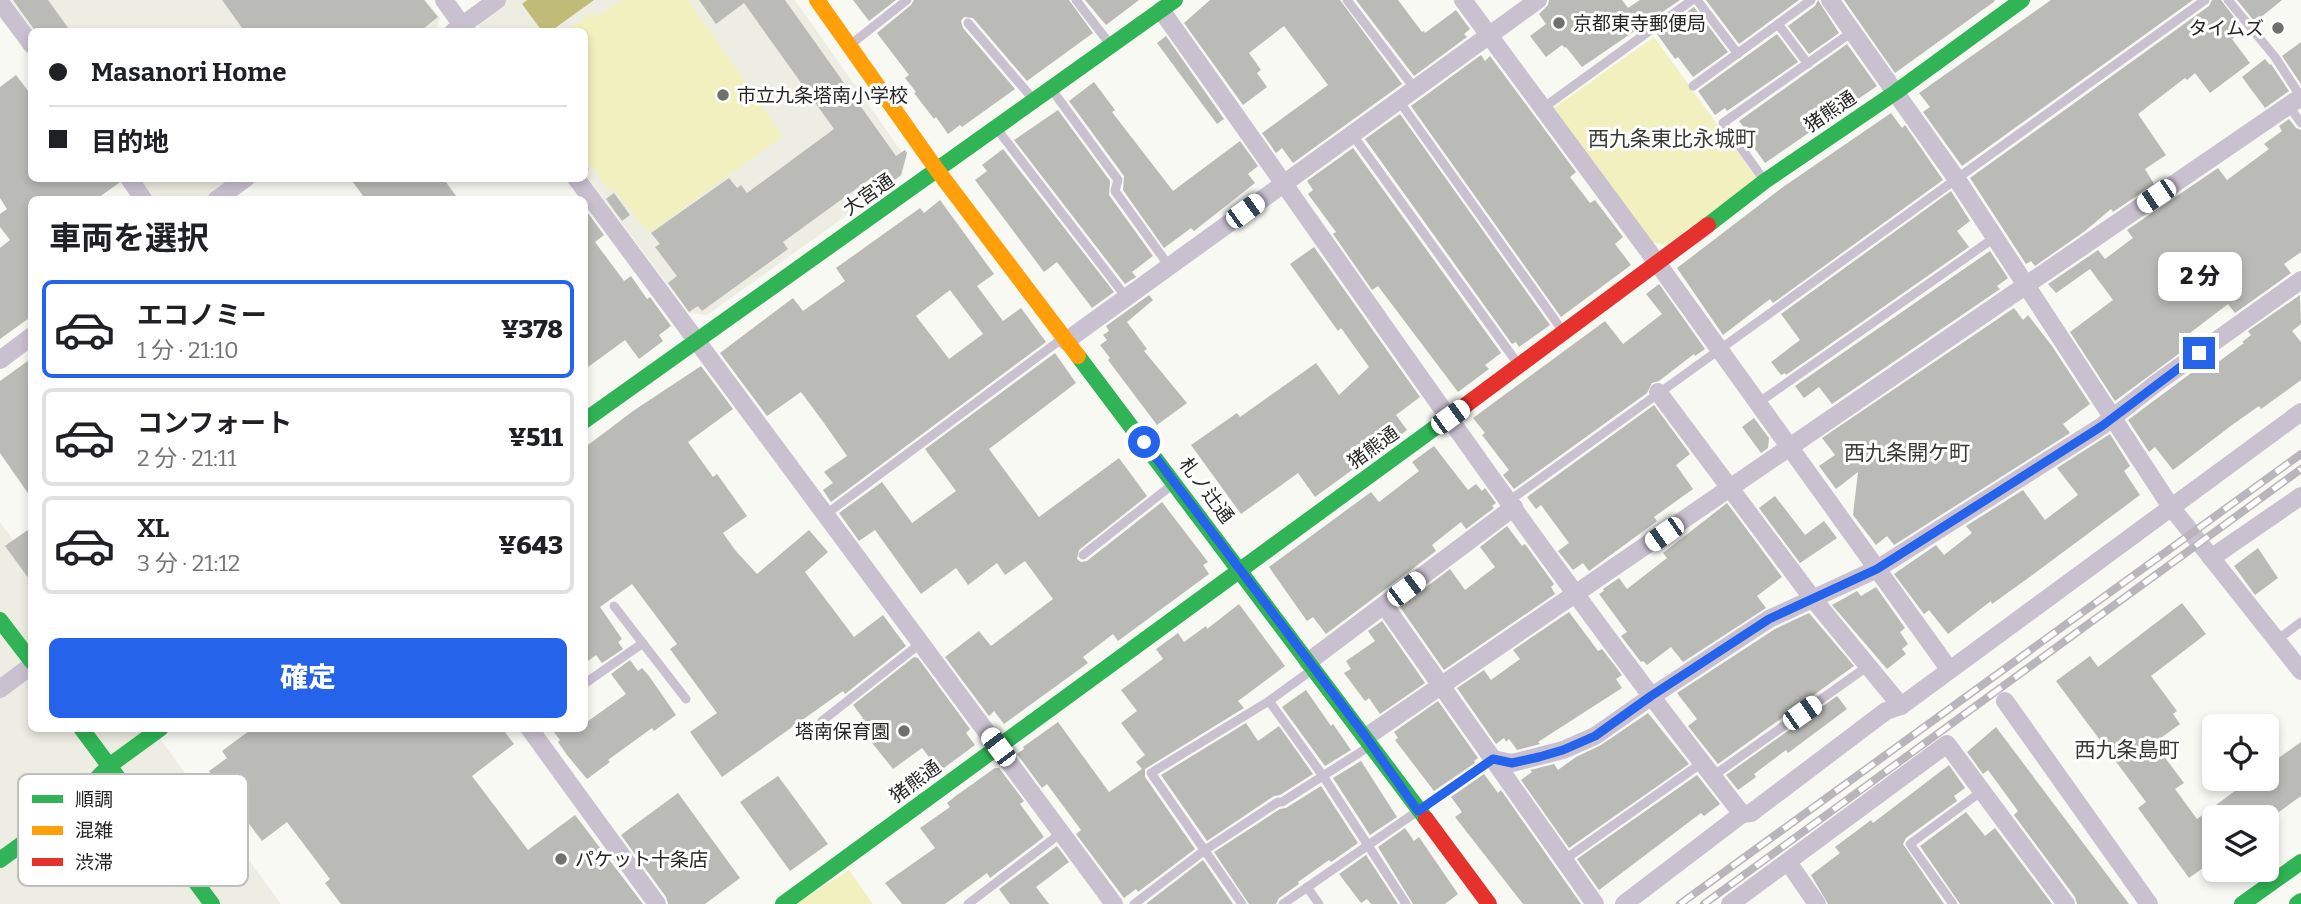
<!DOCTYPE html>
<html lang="ja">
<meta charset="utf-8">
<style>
body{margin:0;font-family:Bitter,"Noto Sans JP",serif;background:#f6f6f6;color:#202124;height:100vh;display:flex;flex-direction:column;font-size:26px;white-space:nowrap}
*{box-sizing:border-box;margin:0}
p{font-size:23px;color:#757577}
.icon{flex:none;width:38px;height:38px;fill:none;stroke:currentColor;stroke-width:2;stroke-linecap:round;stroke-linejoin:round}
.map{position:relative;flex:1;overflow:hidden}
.panel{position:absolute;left:28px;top:196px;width:560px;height:536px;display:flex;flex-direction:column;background:#fff;border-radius:10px;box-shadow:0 4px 10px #0003}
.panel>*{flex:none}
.top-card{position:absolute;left:28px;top:28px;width:560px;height:154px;border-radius:10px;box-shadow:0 4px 10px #0003;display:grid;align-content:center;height:154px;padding:0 21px;background:#fff}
.controls{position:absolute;left:2202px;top:714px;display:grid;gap:14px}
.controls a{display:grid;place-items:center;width:77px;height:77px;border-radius:10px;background:#fff;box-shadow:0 4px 10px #0003;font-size:35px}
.end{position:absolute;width:32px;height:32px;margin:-16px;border:9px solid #2563eb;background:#fff;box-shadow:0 0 0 4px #fff}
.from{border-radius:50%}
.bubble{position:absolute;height:49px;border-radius:10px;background:#fff;box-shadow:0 4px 10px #0003;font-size:23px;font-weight:800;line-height:49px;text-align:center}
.car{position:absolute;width:21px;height:42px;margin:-21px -10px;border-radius:9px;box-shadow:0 0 5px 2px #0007;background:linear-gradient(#fff 24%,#345 0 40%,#fff 0 76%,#345 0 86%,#fff 0)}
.top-card b{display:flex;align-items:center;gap:24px;height:66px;font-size:26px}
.top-card b+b{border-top:2px solid #e0e0e0}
.top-card i{width:18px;height:18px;background:#202124}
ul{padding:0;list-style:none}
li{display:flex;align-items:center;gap:21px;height:98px;margin:0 14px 10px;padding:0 7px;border:4px solid #e0e0e0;border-radius:10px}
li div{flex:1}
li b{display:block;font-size:26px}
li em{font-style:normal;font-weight:800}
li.on{border-color:#2563eb}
li>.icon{width:63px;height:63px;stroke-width:1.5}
h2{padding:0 21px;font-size:32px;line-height:84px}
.button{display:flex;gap:14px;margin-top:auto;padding:14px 21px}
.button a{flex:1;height:80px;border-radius:10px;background:#2563eb;color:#fff;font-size:28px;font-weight:800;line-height:80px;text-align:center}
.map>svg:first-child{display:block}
.built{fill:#edede3}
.green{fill:#f2f0be}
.water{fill:#c0bc77}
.building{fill:#babab6;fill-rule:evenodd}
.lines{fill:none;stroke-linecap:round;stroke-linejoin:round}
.lane{stroke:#cac1d0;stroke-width:9}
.street{stroke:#cac1d0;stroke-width:18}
.fast{stroke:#30b455;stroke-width:16}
.slow{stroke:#ff9f0a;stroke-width:16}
.jam{stroke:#e5322d;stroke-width:16}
.rail-casing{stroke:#b9b6bb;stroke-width:8}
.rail{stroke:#fff;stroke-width:5;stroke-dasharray:16;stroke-linecap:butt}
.route{stroke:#2563eb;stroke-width:9}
.poi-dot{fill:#70706d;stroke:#fff;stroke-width:2.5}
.labels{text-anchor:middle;stroke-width:6;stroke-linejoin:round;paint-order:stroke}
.poi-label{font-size:19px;fill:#262624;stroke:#fff;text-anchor:start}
.street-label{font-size:19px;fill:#262624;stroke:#fff}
.neighbourhood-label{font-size:21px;fill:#3a3a35;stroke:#fff}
.key{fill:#fff;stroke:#bebebd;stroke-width:2}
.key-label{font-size:19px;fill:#262624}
</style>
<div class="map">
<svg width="2301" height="904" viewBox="0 0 2301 904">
<rect width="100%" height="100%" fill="#f9f9f4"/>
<g class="built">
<path d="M11,0H426L440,18L436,29L433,32H34Z"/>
<path d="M507,0H795L906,158L902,176L707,315L689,313L585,174L584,32H478L480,19Z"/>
<path d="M140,179H230L201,200L156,199Z"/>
<path d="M0,522L31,565L32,728H152L281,904H0Z"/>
</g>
<g class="green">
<path d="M621,0H688L783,136L649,233L614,190L608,189L585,158L584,32L567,31L591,13L595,18Z"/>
<path d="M1654,37L1757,179L1666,245L1651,242L1554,108Z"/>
<path d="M849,870L873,904H796Z"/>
</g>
<path class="water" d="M527,0H594L551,31H542L522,4Z"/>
<g class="building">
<path d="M13,0H48L71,32H36Z"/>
<path d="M222,0H424L438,17L419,32H245Z"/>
<path d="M699,0H785L896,156L905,150L907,153L901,175L880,191L871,178L783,242L788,249L702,311L698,306L689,312L668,283L677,276L655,247L660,244L651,233L729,178L737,188L741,185L747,193L834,129L744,3L716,24Z"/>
<path d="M853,0H896L869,21Z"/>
<path d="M914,0H1069L1093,33L1027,81L973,18L964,17L961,21L963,28L1015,89L962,127L960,125L948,134L936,117L934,119L914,93L916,92L905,78L909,75L877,33L911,5Z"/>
<path d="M1085,0H1139L1106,25Z"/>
<path d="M1210,0H1340L1402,84L1293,163L1282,148L1276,153L1262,133L1328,85L1284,26L1249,53L1261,70L1257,73L1267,87L1243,105L1184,23Z"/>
<path d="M1356,0H1398L1422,32L1424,31L1425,33L1456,10L1470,29L1464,34L1467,37L1414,76Z"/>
<path d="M1549,0H1622L1628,8L1640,0H1680L1582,67L1566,47L1565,48L1562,45L1546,57L1530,36L1546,24L1539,14L1548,5Z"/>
<path d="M1706,0H1799L1739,44Z"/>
<path d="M1818,0L1839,33L1809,54L1788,26L1815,6Z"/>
<path d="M1844,0H1994L1995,1L1895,73Z"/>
<path d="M2051,0H2193L1962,166L1923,112L1930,107L1919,93Z"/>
<path d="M2212,0H2221L2244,30L2232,39L2250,63L2210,93L2195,73L2187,80L2185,78L2138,114L2166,155L2145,169L2154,184L2113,212L2111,209L2085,231L2035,266L2031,261L2026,264L1970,178L2209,6Z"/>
<path d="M2237,0H2282L2255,22Z"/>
<path d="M1694,7L1728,52L1693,77L1678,57L1675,59L1657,34Z"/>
<path d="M1777,34L1798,62L1727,111L1725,108L1715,115L1698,91Z"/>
<path d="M1166,36L1224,119L1217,124L1157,43Z"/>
<path d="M2301,42V84L2282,56Z"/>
<path d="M1847,44L1877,86L1765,163L1752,145L1756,143L1739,121Z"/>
<path d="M1481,55L1485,61L1490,56L1576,172L1570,177L1590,203L1595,200L1623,237L1615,244L1631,265L1561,317L1411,106Z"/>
<path d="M2265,59L2270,65L2271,64L2289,91L2265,108L2242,77Z"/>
<path d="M16,75L32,96V178H118L119,183L95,200H32V316L0,339V248L10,240L0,227V214L7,209L0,198V87Z"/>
<path d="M1094,82L1115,110L1112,112L1173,191L1240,141L1258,166L1248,174L1255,183L1194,231L1191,228L1164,248L1123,190L1124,176L1069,101Z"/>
<path d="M1058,110L1110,181L1109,195L1153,256L1132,272L1136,277L1125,284L1014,140Z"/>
<path d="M1891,113L1902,128L1905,125L1943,180L1773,303L1770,299L1723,335L1677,268L1783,187Z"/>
<path d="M1400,114L1550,325L1519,347L1516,342L1512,344L1365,139Z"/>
<path d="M2289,119L2296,128L2301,130V252L2284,264L2291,273L2235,313L2228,304L2190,333L2196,341L2115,401L2070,332L2113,300L2090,269L2056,293L2048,284L2098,250L2105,259L2133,238L2127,230L2218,168L2227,180L2269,149L2264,144L2282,131L2279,126Z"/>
<path d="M1353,148L1501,353L1485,365L1489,369L1458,392L1378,286L1372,290L1333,234L1336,232L1308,194L1313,190L1307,181Z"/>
<path d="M1003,149L1114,292L1092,308L1057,262L1044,272L975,180L987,171L982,165Z"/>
<path d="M350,178H443L459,200H366Z"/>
<path d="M1951,191L1970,221L1957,231L1969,247L1786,375L1785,373L1781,375L1771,362L1800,340L1781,314Z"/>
<path d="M614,193L630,215L622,221L606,199Z"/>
<path d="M940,200L994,274L977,286L1003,321L1021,308L1046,342L831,502L823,490L833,483L824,472L847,456L824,423L801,392L767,416L720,353L793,298L803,311L845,281L836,268L920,208L924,213ZM950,290L983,334L949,359L916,316Z"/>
<path d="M588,213L604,235L595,242L624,281L631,276L647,299L650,297L671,326L659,335L663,341L639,359L625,340L584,370V215Z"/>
<path d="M1314,247L1420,397L1396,415L1407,430L1315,497L1298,473L1241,514L1191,445L1237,413L1240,417L1316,363L1339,395L1369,367L1341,328L1338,331L1290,264Z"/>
<path d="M1990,251L2008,278L1997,286L2000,289L1832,404L1819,387L1804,398L1795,386Z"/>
<path d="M1659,284L1705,349L1695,356L1694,354L1659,381L1652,383L1647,393L1514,489L1503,475L1509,470L1482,435L1485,433L1473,418L1605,321L1623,344L1662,314L1646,294Z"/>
<path d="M1149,295L1153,300L1127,322L1147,349L1144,351L1187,403L1157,425L1108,360L1110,358L1100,345L1107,340L1103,335L1109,331L1106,326Z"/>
<path d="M2300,295L2301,324L2292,331L2301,342V380L2261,409L2259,406L2232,425L2173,470L2155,447L2149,452L2128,420L2210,359L2214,365L2244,343L2242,342L2251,335L2248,331Z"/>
<path d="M2014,308L2023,320L2028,315L2052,346L2090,404L2063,424L2070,433L1894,545L1887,536L1876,545L1853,515L1858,472L1836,489L1819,466L1835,455L1822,438Z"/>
<path d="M1055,353L1076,383L989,449L1039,517L1119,458L1147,496L1079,550L1077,559L1081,562L1087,561L1162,502L1208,562L1203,565L1209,574L1118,641L1113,634L1083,657L1088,663L1004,724L994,711L989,716L945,657L979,631L991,646L1053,599L1025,561L1005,575L997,563L968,585L956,568L921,594L875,530L859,541L839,513L882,482L912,523L956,491L925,449Z"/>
<path d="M32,358V499L0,453V381Z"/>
<path d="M701,366L733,409L688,442L713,477L717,474L747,516L723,533L735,550L757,574L809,530L828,552L805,572L854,637L883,615L906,646L845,694L843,691L722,777L690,732L717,713L670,649L677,644L632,584L600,607L622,639L618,642L623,649L602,663L596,655L584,664V448L633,411Z"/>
<path d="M1654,405L1690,454L1676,465L1693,489L1654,517L1657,521L1589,571L1583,563L1573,570L1558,551L1569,543L1541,505L1536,509L1527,497Z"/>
<path d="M1754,418L1769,438L1768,448L1761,453L1742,427Z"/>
<path d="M2110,434L2130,466L2124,471L2140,495L2031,576L1992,604L1991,601L1948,634L1929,610L1924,614L1894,574L1936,545L1944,555L1972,533L1966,526L2023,490L2045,520L2078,495L2057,468Z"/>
<path d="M1434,446L1468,490L1476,484L1482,491L1485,488L1496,503L1492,506L1494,508L1466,529L1461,522L1432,545L1436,551L1326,634L1313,617L1307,621L1269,567L1371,492L1379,502L1419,471L1412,462Z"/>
<path d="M1775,496L1805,535L1824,521L1837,538L1800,563L1759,508Z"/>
<path d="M1727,503L1782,577L1757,596L1766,608L1683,662L1671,647L1647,665L1643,661L1641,662L1621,636L1627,632L1599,594L1604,591L1603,589L1619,578L1627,589L1667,558L1663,553Z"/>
<path d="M1507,526L1522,546L1525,544L1554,584L1551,587L1555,594L1444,670L1400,607L1450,569L1465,590L1495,567L1480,547Z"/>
<path d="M32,527V583L5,546Z"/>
<path d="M2258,548L2278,578L2255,595L2234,566Z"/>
<path d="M1876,587L1905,628L1900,632L1908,644L1902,649L1906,654L1887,669L1832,605L1857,591L1861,596Z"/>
<path d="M2182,603L2206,634L2151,676L2177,711L2173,714L2180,724L2154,743L2184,783L2175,789L2197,819L2251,779H2266V767L2301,742V796L2272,817H2214V860L2189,878L2138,808L2146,802L2056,681L2090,656L2098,667Z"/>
<path d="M1239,604L1285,666L1238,701L1244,708L1145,769V777L1195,849L1138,892L1136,889L1124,898L1076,834L1081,830L1047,784L1042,788L1017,754L1024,749L1023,747L1058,722L1109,792L1142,769L1136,762L1145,755L1121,723L1137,711L1121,690L1163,659L1156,649L1178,633L1184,642L1206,626L1207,629Z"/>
<path d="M1569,612L1598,651L1602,649L1622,675L1616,679L1622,688L1538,742L1540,744L1517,750L1509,739L1506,742L1504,738L1496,744L1457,688L1484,670L1491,680L1520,659L1513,650Z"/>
<path d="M1809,613L1854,666L1718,764L1688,726L1697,719L1677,693L1775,629Z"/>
<path d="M1382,621L1425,683L1380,714L1369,698L1365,701L1344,673L1351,669L1346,661L1375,641L1368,631Z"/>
<path d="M914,657L918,658L970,729L966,733L975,745L940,771L922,748L893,769L856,723L863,718L853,705Z"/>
<path d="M630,660L638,671L642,668L649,676L676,715L654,731L652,728L608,760L610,762L587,779L567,755L558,742L560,740L551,728H584V724L626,694L611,674Z"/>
<path d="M1306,690L1331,726L1333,724L1351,750L1325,766L1282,707Z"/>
<path d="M1837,696L1847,709L1788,753L1786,750L1754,774L1756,777L1738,790L1726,775Z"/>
<path d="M1438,701L1478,758L1474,761L1475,763L1434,791L1395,740L1398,738L1394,732Z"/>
<path d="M1648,713L1689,764L1569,848L1521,780L1532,772L1530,770L1554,764L1558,770L1576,757L1601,745Z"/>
<path d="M1246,723L1258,741L1279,726L1313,774L1280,795L1274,796L1207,841L1161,775Z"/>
<path d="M1996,727L2129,904H2077L2075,897L2014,815L2018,811L1988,770L1983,774L1967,752Z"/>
<path d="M253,728H502L514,744L472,776L528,850L575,815L643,904H341L325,883L330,879L287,822L262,841L209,771L227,758L222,751Z"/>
<path d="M1361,761L1397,817L1370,835L1333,778Z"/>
<path d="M1949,765L1965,788L1954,796L1957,801L1906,838L1903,844L1944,904H1828L1811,875L1840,853L1835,847L1871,820L1873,823Z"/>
<path d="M995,768H999L1024,801L1020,804L1044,837L990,878L987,873L945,904H902L885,883L935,848L920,828L950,807L947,803L957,795Z"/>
<path d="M1484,774L1498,793L1501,790L1581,904H1523L1455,817L1462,812L1451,797Z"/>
<path d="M1697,775L1720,804L1704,816L1701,813L1599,890L1577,859Z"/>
<path d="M778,776L828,844L790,871L740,802Z"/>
<path d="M1321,786L1358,843L1331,862L1329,860L1298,882L1299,884L1279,898L1276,904H1249L1214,852L1280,809L1286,808Z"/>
<path d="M678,793L740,878L705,904H668L666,897L621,835Z"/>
<path d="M1966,812L1985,836L1995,828L2052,904H1960L1920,846Z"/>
<path d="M1405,828L1414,841L1419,837L1458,894L1445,904H1413L1378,847Z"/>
<path d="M1057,846L1069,862L1036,887L1049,904H1010L999,889Z"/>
<path d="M1366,855L1398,904H1371L1367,899L1361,903L1339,874Z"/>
<path d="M1203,860L1233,904H1147V903Z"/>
</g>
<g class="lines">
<g class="lane">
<path d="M1076,0L1109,43"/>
<path d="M1347,0L1415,89"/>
<path d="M1697,0L1738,54"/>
<path d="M2228,0L2275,57L2301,97"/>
<path d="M968,23L1033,99"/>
<path d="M1778,24L1808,64"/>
<path d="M850,45L907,0"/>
<path d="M1693,86L1811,0"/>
<path d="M1052,90L1118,180L1115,191L1169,266"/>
<path d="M1399,101L1562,330"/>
<path d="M2289,106L2301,123"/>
<path d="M1543,108L1692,0"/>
<path d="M997,129L1126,297"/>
<path d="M1352,134L1518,364"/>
<path d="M1764,180L1723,123L1852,32"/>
<path d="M1758,403L1994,238"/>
<path d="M1509,501L2205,0"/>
<path d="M825,515L1063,338"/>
<path d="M1083,555L1172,485"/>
<path d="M614,606L686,699"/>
<path d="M2277,640L2301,622"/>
<path d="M584,684L643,643"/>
<path d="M1269,701L1323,776L1406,904"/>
<path d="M822,721L921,643"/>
<path d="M1713,776L1868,666"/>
<path d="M1564,860L1703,762"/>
<path d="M1307,887L1319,904"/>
<path d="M968,904L1061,833"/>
<path d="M1134,904L1205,850L1278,802H1282L1370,746"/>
<path d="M1242,904L1151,773L1269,701L1313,669"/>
<path d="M1283,904L1493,759"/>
<path d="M1953,904L1910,844L1982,791"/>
</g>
<g class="street">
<path d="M444,0L467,32"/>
<path d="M1463,0L1658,264L1949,669"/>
<path d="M1830,0L1956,178L2171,507L2301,671"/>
<path d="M0,2L32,45"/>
<path d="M1161,10C1353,279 1538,554 1742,814"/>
<path d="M453,32L497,0"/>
<path d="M129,178L144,200"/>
<path d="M576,178L1114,904"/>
<path d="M216,200L246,178"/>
<path d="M1066,341L1538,0"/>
<path d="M0,360L32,336"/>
<path d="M1658,392L1813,599L1901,706"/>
<path d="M2211,558L2301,496"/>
<path d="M1385,606L1595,904"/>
<path d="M1308,662L1514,507"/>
<path d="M0,689L32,665"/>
<path d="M2005,701L2149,904"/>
<path d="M529,728L657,904"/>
<path d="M1366,737L2301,97"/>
<path d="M1493,759L1512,763L1563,750L1595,736L1652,696L1769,619L1877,569L2102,426L2158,382L2301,280"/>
<path d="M1788,862L1817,904"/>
<path d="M1624,904L1742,814L1751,813L1886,711L1901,706L2301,412"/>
<path d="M1730,904L1947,744L2066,904"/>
</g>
<g class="fast">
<path d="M1708,225L1765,181L1896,92L2022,0"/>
<path d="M1078,356L1426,819"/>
<path d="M584,421L1175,0"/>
<path d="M0,620L32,662"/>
<path d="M81,728L212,904"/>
<path d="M0,860L59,817L109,766L161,728"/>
<path d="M783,904L1451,416"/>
<path d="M2242,904L2301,862"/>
<path d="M2297,904L2301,901"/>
</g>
<path class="slow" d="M817,0L937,170L1078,356"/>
<g class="jam">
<path d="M1451,416L1708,225"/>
<path d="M1426,819L1489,904"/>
</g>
<g class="rail-casing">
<g id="rail">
<path d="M1680,904L2301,454"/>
<path d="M1704,904L2301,469"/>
</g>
</g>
<use href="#rail" class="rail"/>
</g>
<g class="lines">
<path class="route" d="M1144,442L1366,737L1418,811L1493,759L1512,763L1539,757L1563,750L1595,736L1651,696L1769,619L1877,569L2102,426L2199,353"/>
</g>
<g class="poi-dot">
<circle cx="1559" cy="23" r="7"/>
<circle cx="2278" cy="28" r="7"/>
<circle cx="723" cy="95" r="7"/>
<circle cx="904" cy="731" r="7"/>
<circle cx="561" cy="859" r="7"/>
</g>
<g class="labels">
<g class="poi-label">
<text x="1573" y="30">京都東寺郵便局</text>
<text x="2264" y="35" text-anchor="end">タイムズ</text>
<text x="737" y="102">市立九条塔南小学校</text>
<text x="890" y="738" text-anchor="end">塔南保育園</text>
<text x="575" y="866">パケット十条店</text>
</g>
<g class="street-label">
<text transform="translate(1830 111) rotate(-34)" y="7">猪熊通</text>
<text transform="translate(868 194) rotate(-35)" y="7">大宮通</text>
<text transform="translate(1373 447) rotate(-36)" y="7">猪熊通</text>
<text transform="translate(1207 490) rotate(53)" y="7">札ノ辻通</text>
<text transform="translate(915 781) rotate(-36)" y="7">猪熊通</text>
</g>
<g class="neighbourhood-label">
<text x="1672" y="146">西九条東比永城町</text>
<text x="1907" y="460">西九条開ケ町</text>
<text x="2127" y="757">西九条島町</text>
</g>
</g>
<rect x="18" y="774" width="230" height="112" rx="10" class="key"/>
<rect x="32" y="795" width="31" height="8" fill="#30b455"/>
<rect x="32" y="826" width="31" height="9" fill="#ff9f0a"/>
<rect x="32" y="858" width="31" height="8" fill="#e5322d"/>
<g class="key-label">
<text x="75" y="806">順調</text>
<text x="75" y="837">混雑</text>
<text x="75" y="869">渋滞</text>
</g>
</svg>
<div class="controls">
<a><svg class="icon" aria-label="locate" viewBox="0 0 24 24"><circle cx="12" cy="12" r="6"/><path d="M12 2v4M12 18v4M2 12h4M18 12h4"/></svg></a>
<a><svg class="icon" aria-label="layers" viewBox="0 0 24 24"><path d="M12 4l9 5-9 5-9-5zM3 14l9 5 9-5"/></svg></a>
</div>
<i class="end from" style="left:1144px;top:442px"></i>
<i class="end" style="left:2199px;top:353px"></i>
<div class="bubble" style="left:2158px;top:252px;width:84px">2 分</div>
<i class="car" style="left:2156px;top:196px;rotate:236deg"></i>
<i class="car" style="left:1245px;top:211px;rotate:54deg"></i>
<i class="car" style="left:1450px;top:417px;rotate:54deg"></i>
<i class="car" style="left:1664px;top:534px;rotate:235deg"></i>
<i class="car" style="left:1406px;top:589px;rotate:53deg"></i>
<i class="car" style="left:1802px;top:713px;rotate:55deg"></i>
<i class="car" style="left:998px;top:747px;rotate:323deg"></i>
<div class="top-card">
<b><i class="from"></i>Masanori Home</b>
<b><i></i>目的地</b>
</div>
<section class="panel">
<h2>車両を選択</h2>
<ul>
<li class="on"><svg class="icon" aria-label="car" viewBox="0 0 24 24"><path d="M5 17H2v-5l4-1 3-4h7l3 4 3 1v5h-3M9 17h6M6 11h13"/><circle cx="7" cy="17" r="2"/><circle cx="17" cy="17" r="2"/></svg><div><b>エコノミー</b><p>1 分 · 21:10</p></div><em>¥378</em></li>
<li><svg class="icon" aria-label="car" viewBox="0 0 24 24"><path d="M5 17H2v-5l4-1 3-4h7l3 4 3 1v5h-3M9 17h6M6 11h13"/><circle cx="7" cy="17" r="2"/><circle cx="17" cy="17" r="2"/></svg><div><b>コンフォート</b><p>2 分 · 21:11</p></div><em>¥511</em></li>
<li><svg class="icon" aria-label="car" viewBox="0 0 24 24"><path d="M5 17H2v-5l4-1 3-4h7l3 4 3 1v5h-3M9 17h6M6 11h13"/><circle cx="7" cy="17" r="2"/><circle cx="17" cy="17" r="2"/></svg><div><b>XL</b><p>3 分 · 21:12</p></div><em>¥643</em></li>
</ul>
<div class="button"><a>確定</a></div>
</section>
</div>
